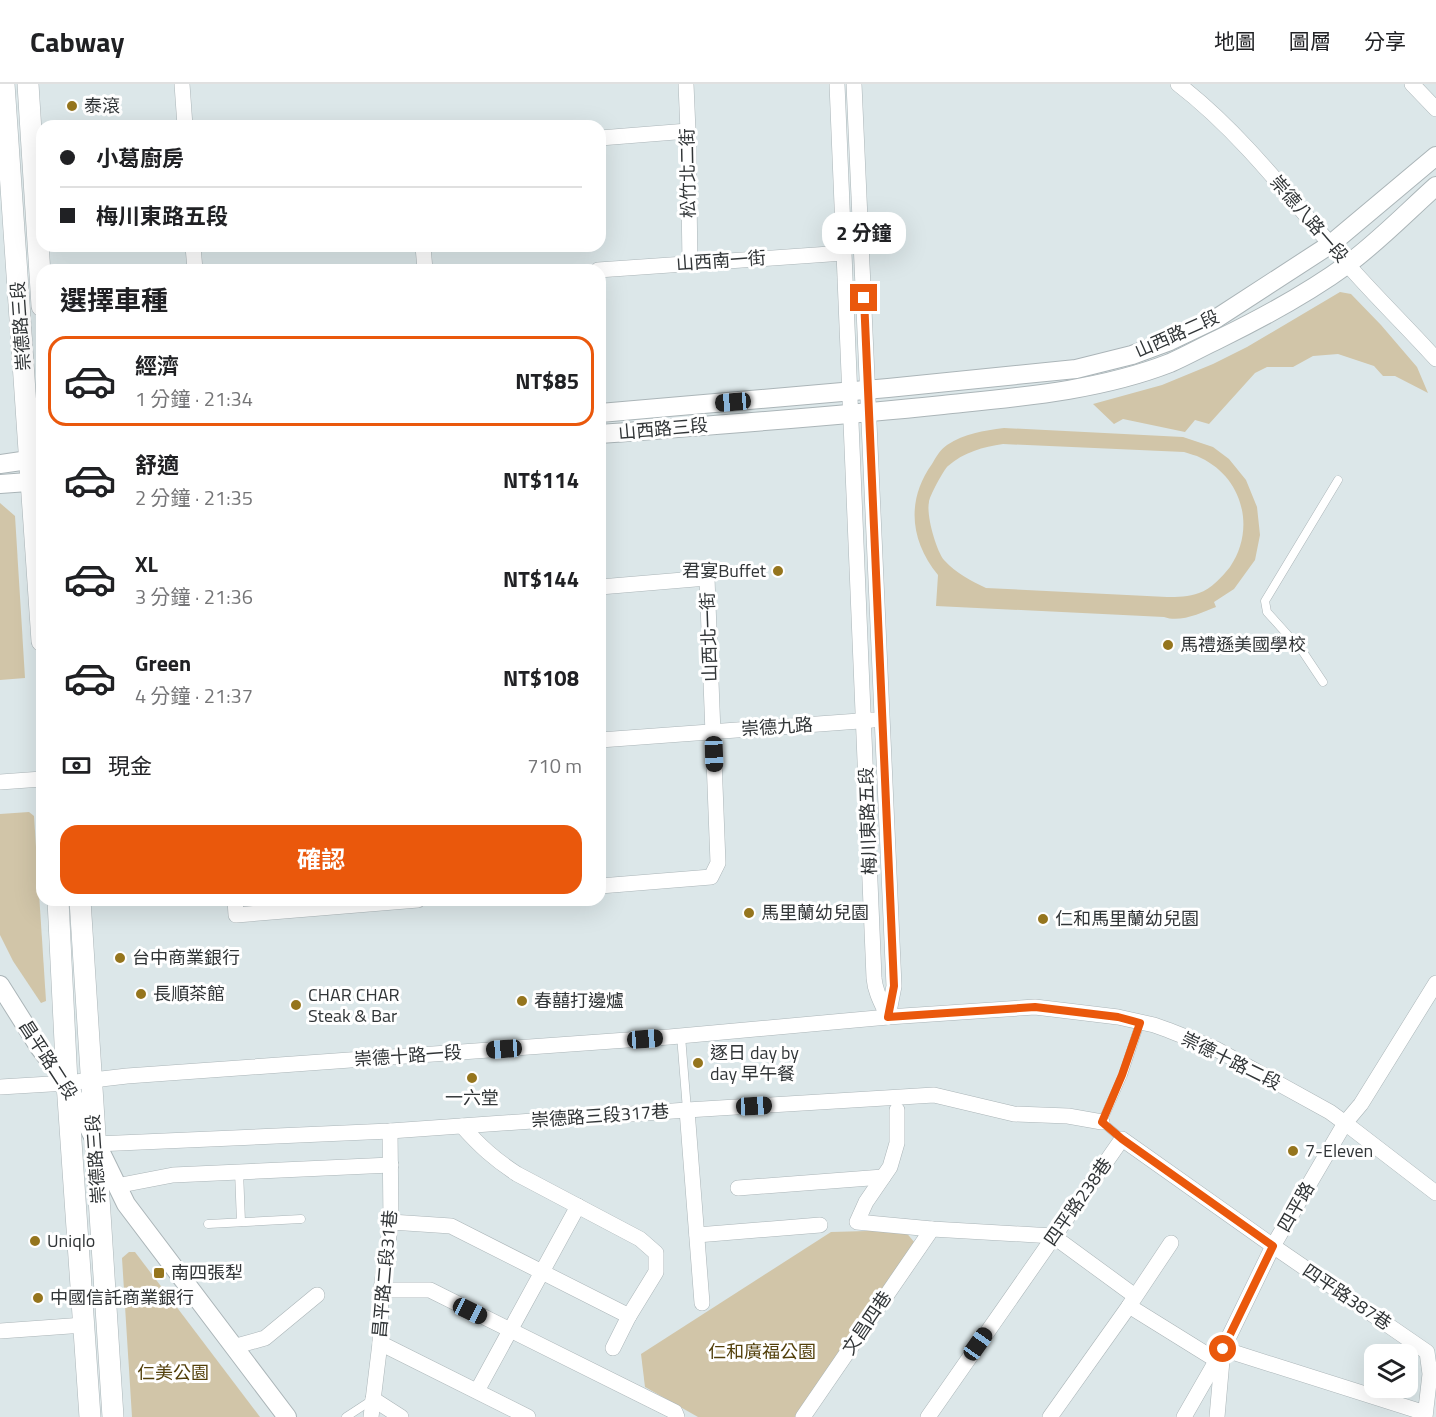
<!DOCTYPE html>
<html lang="zh-TW">
<meta charset="utf-8">
<style>
body{margin:0;font-family:"Titillium Web","Noto Sans TC",sans-serif;background:#f2f2f2;color:#202124;height:100vh;display:flex;flex-direction:column;font-size:22px;white-space:nowrap}
*{box-sizing:border-box;margin:0}
p{font-size:20px;color:#757577}
.icon{flex:none;width:33px;height:33px;fill:none;stroke:currentColor;stroke-width:2;stroke-linecap:round;stroke-linejoin:round}
.map{position:relative;flex:1;overflow:hidden}
.panel{position:absolute;left:36px;top:180px;width:570px;height:642px;display:flex;flex-direction:column;background:#fff;border-radius:18px;box-shadow:0 6px 24px #0002}
.panel>*{flex:none}
.banner{position:absolute;left:36px;top:36px;width:570px;height:132px;border-radius:18px;box-shadow:0 6px 24px #0002;display:grid;align-content:center;height:132px;padding:0 24px;background:#fff}
.fabs{position:absolute;left:1364px;top:1260px;display:grid;gap:12px}
.fabs a{display:grid;place-items:center;width:54px;height:54px;border-radius:12px;background:#fff;box-shadow:0 6px 24px #0002;font-size:30px}
.end{position:absolute;width:27px;height:27px;margin:-14px;border:8px solid #ea580c;background:#fff;box-shadow:0 0 0 3px #fff}
.from{border-radius:50%}
.bubble{position:absolute;height:42px;border-radius:18px;background:#fff;box-shadow:0 6px 24px #0002;font-size:20px;font-weight:700;line-height:42px;text-align:center}
.car{position:absolute;width:18px;height:36px;margin:-18px -9px;border-radius:8px;box-shadow:0 0 4px 2px #0007;background:linear-gradient(#222 24%,#8ab4d8 0 40%,#222 0 76%,#8ab4d8 0 86%,#222 0)}
.banner b{display:flex;align-items:center;gap:21px;height:57px;font-size:22px}
.banner b+b{border-top:2px solid #e0e0e0}
.banner i{width:15px;height:15px;background:#202124}
ul{padding:0;list-style:none}
li{display:flex;align-items:center;gap:18px;height:90px;margin:0 12px 9px;padding:0 12px;border:3px solid transparent;border-radius:18px}
li div{flex:1}
li b{display:block;font-size:22px}
li em{font-style:normal;font-weight:700}
li.current{border-color:#ea580c}
li>.icon{width:54px;height:54px;stroke-width:1.5}
h2{padding:0 24px;font-size:27px;line-height:72px}
.pay{display:flex;align-items:center;gap:15px;height:66px;padding:0 24px;font-size:22px}
.pay p{margin-inline-start:auto}
.button{display:flex;gap:12px;margin-top:auto;padding:12px 24px}
.button a{flex:1;height:69px;border-radius:18px;background:#ea580c;color:#fff;font-size:24px;font-weight:700;line-height:69px;text-align:center}
header{display:flex;align-items:center;gap:36px;box-sizing:border-box;height:84px;padding:0 30px;background:#fff;border-bottom:2px solid #e0e0e0}
header strong{font-size:28px}
nav{display:flex;gap:33px;margin-inline-start:auto;font-size:21px}
.map>svg:first-child{display:block}
.green{fill:#d1c5a8;fill-rule:evenodd}
.lines{fill:none;stroke-linecap:round;stroke-linejoin:round}
.service-casing{stroke:#abb5b8;stroke-width:9}
.minor-casing{stroke:#abb5b8;stroke-width:16}
.tertiary-casing{stroke:#abb5b8;stroke-width:20}
.secondary-casing{stroke:#abb5b8;stroke-width:22}
.service{stroke:#fff;stroke-width:8}
.minor{stroke:#fff;stroke-width:15}
.tertiary{stroke:#fff;stroke-width:18}
.secondary{stroke:#fff;stroke-width:21}
.route{stroke:#ea580c;stroke-width:8}
.poi-dot{fill:#95751d;stroke:#fff;stroke-width:2}
.labels{text-anchor:middle;stroke-width:6;stroke-linejoin:round;paint-order:stroke}
.poi-label{font-size:18px;fill:#313537;stroke:#fff;text-anchor:start}
.street-label{font-size:18px;fill:#313537;stroke:#fff}
.park-label{font-size:18px;fill:#523f0a;stroke:#fff}
</style>
<header>
<strong>Cabway</strong>
<nav><a>地圖</a><a>圖層</a><a>分享</a></nav>
</header>
<div class="map">
<svg width="1436" height="1333" viewBox="0 0 1436 1333">
<rect width="100%" height="100%" fill="#dce7e9"/>
<g class="green">
<path d="M1340,208L1351,210L1381,241L1417,283L1428,309L1395,292H1383L1374,282L1338,270L1313,272L1293,283H1267L1255,289L1209,340L1195,336L1185,348L1123,335L1114,340L1093,320L1162,301L1213,280L1247,263Z"/>
<path d="M1004,344L1183,353L1213,363L1229,375L1246,396L1257,423L1260,451L1255,476L1234,505L1214,518L1216,523C1201,529 1180,539 1164,533L936,522L938,491C910,457 906,416 932,380C936,373 940,366 947,361C965,349 983,347 1004,344ZM1003,360L1184,368C1189,370 1196,371 1201,374C1243,394 1256,445 1230,483C1222,493 1211,505 1199,509C1189,513 1177,513 1167,513L986,504C971,497 956,489 944,476C936,466 926,431 929,418C929,413 944,385 948,382C964,368 983,363 1003,360Z"/>
<path d="M0,419L15,432L25,594L0,596Z"/>
<path d="M29,728L34,732L46,917L41,919L13,877L0,851V730Z"/>
<path d="M904,1146L915,1159L796,1333H698L645,1303L641,1270L831,1148Z"/>
<path d="M129,1168H135L260,1333H132L122,1174Z"/>
</g>
<g class="lines">
<g class="service-casing">
<g id="service">
<path d="M1323,598L1303,568L1267,528L1265,517L1338,396"/>
<path d="M681,952L687,1026"/>
<path d="M1122,1055L1102,1038L1123,991L1140,939"/>
<path d="M239,1087L241,1138"/>
<path d="M208,1140L301,1135"/>
<path d="M346,1333L372,1316"/>
</g>
</g>
<g class="minor-casing">
<g id="minor">
<path d="M182,0L185,42"/>
<path d="M686,0L688,47L690,179"/>
<path d="M837,0L874,894C875,908 882,920 888,933"/>
<path d="M854,0L894,902L888,933"/>
<path d="M1178,0C1243,50 1294,119 1348,181C1376,213 1407,243 1436,275"/>
<path d="M1412,0L1436,25"/>
<path d="M600,54L688,47"/>
<path d="M193,162L195,186"/>
<path d="M423,162L425,186"/>
<path d="M598,186L844,169"/>
<path d="M600,503L707,494L718,779L711,793L600,802"/>
<path d="M600,656L873,636"/>
<path d="M0,698L42,695"/>
<path d="M235,816L236,831L418,816"/>
<path d="M0,1003L67,999L127,992L669,953L888,933L1035,923L1118,933L1154,941L1168,946L1216,965L1330,1028L1345,1039L1436,1109"/>
<path d="M687,1026L702,1219"/>
<path d="M897,1026V1059L890,1083L866,1118L857,1138L932,1145L1053,1152L1135,1212"/>
<path d="M462,1042C480,1062 494,1075 517,1090L640,1155L656,1169V1188L629,1232L613,1264"/>
<path d="M96,1060L390,1047L687,1026L934,1011L1014,1030L1068,1032L1102,1038"/>
<path d="M116,1102L173,1091L391,1081"/>
<path d="M738,1104L883,1093"/>
<path d="M391,1138L451,1142L629,1232"/>
<path d="M697,1151L820,1141"/>
<path d="M381,1206H430L675,1328L677,1333"/>
<path d="M1129,1222L1216,1276"/>
<path d="M0,1247L84,1241"/>
<path d="M380,1259L528,1333"/>
<path d="M233,1263L265,1254L317,1211"/>
<path d="M477,1307L578,1122"/>
<path d="M373,1315L401,1333"/>
<path d="M371,1333L380,1259L381,1206L391,1138L390,1047"/>
<path d="M803,1333L932,1145"/>
<path d="M928,1333L1122,1055L1273,1162L1427,1268L1430,1290L1425,1333"/>
<path d="M1050,1333L1129,1222L1171,1159"/>
<path d="M1184,1333L1223,1265L1425,1329"/>
<path d="M1217,1333L1223,1265L1273,1162L1345,1039L1361,1020L1436,899"/>
</g>
</g>
<g class="tertiary-casing">
<g id="tertiary">
<path d="M600,329L888,304L1076,285L1132,271L1170,257L1214,236L1331,160L1436,72"/>
<path d="M600,350C714,341 829,333 943,321C1019,313 1098,307 1170,279C1186,272 1202,263 1219,255C1264,233 1307,210 1348,180C1379,157 1407,128 1436,102"/>
<path d="M0,380L42,374"/>
<path d="M0,400L42,397"/>
<path d="M0,901L39,963L67,999L126,1120L287,1333"/>
</g>
</g>
<g class="secondary-casing">
<g id="secondary">
<path d="M4,0L42,557"/>
<path d="M28,0L42,222"/>
<path d="M58,816L67,999L90,1333"/>
<path d="M80,816L113,1333"/>
</g>
</g>
<use href="#service" class="service"/>
<use href="#minor" class="minor"/>
<use href="#tertiary" class="tertiary"/>
<use href="#secondary" class="secondary"/>
</g>
<g class="lines">
<path class="route" d="M864,214L894,902L888,933L1035,923L1118,933L1140,939L1122,991L1102,1038L1122,1055L1273,1162L1223,1265"/>
</g>
<g class="poi-dot">
<circle cx="72" cy="22" r="6"/>
<circle cx="778" cy="487" r="6"/>
<circle cx="1168" cy="561" r="6"/>
<circle cx="749" cy="829" r="6"/>
<circle cx="1043" cy="835" r="6"/>
<circle cx="120" cy="874" r="6"/>
<circle cx="141" cy="910" r="6"/>
<circle cx="522" cy="917" r="6"/>
<circle cx="296" cy="921" r="6"/>
<circle cx="698" cy="979" r="6"/>
<circle cx="472" cy="994" r="6"/>
<circle cx="1293" cy="1067" r="6"/>
<circle cx="35" cy="1157" r="6"/>
<rect x="153" y="1183" width="12" height="12" rx="3"/>
<circle cx="38" cy="1214" r="6"/>
</g>
<g class="labels">
<g class="poi-label">
<text x="84" y="28">泰滾</text>
<text x="766" y="493" text-anchor="end">君宴Buffet</text>
<text x="1180" y="567">馬禮遜美國學校</text>
<text x="761" y="835">馬里蘭幼兒園</text>
<text x="1055" y="841">仁和馬里蘭幼兒園</text>
<text x="132" y="880">台中商業銀行</text>
<text x="153" y="916">長順茶館</text>
<text x="308" y="917">CHAR CHAR<tspan x="308" dy="21">Steak &amp; Bar</tspan></text>
<text x="534" y="923">春囍打邊爐</text>
<text x="710" y="975">逐日 day by<tspan x="710" dy="21">day 早午餐</tspan></text>
<text x="472" y="1020" text-anchor="middle">一六堂</text>
<text x="1305" y="1073">7-Eleven</text>
<text x="47" y="1163">Uniqlo</text>
<text x="171" y="1195">南四張犁</text>
<text x="50" y="1220">中國信託商業銀行</text>
</g>
<g class="street-label">
<text transform="translate(688 89) rotate(-91)" y="6">松竹北二街</text>
<text transform="translate(1309 135) rotate(49)" y="6">崇德八路一段</text>
<text transform="translate(721 177) rotate(-4)" y="6">山西南一街</text>
<text transform="translate(21 242) rotate(-94)" y="6">崇德路三段</text>
<text transform="translate(1177 250) rotate(-24)" y="6">山西路二段</text>
<text transform="translate(663 345) rotate(-5)" y="6">山西路三段</text>
<text transform="translate(709 553) rotate(-92)" y="6">山西北一街</text>
<text transform="translate(777 643) rotate(-4)" y="6">崇德九路</text>
<text transform="translate(868 737) rotate(-92)" y="6">梅川東路五段</text>
<text transform="translate(408 972) rotate(-4)" y="6">崇德十路一段</text>
<text transform="translate(48 976) rotate(57)" y="6">昌平路二段</text>
<text transform="translate(1231 977) rotate(26)" y="6">崇德十路二段</text>
<text transform="translate(600 1032) rotate(-4)" y="6">崇德路三段317巷</text>
<text transform="translate(96 1075) rotate(-94)" y="6">崇德路三段</text>
<text transform="translate(1078 1118) rotate(-55)" y="6">四平路238巷</text>
<text transform="translate(1296 1123) rotate(-60)" y="6">四平路</text>
<text transform="translate(385 1190) rotate(-85)" y="6">昌平路二段31巷</text>
<text transform="translate(1347 1213) rotate(34)" y="6">四平路387巷</text>
<text transform="translate(867 1239) rotate(-56)" y="6">文昌四巷</text>
</g>
<g class="park-label">
<text x="762" y="1274">仁和廣福公園</text>
<text x="173" y="1295">仁美公園</text>
</g>
</g>
</svg>
<div class="fabs">
<a><svg class="icon" aria-label="layers" viewBox="0 0 24 24"><path d="M12 4l9 5-9 5-9-5zM3 14l9 5 9-5"/></svg></a>
</div>
<i class="end from" style="left:1223px;top:1265px"></i>
<i class="end" style="left:864px;top:214px"></i>
<div class="bubble" style="left:822px;top:128px;width:84px">2 分鐘</div>
<i class="car" style="left:733px;top:318px;rotate:265deg"></i>
<i class="car" style="left:714px;top:670px;rotate:178deg"></i>
<i class="car" style="left:645px;top:955px;rotate:86deg"></i>
<i class="car" style="left:504px;top:965px;rotate:266deg"></i>
<i class="car" style="left:754px;top:1022px;rotate:87deg"></i>
<i class="car" style="left:470px;top:1227px;rotate:116deg"></i>
<i class="car" style="left:978px;top:1260px;rotate:35deg"></i>
<div class="banner">
<b><i class="from"></i>小葛廚房</b>
<b><i></i>梅川東路五段</b>
</div>
<section class="panel">
<h2>選擇車種</h2>
<ul>
<li class="current"><svg class="icon" aria-label="car" viewBox="0 0 24 24"><path d="M5 17H2v-5l4-1 3-4h7l3 4 3 1v5h-3M9 17h6M6 11h13"/><circle cx="7" cy="17" r="2"/><circle cx="17" cy="17" r="2"/></svg><div><b>經濟</b><p>1 分鐘 · 21:34</p></div><em>NT$85</em></li>
<li><svg class="icon" aria-label="car" viewBox="0 0 24 24"><path d="M5 17H2v-5l4-1 3-4h7l3 4 3 1v5h-3M9 17h6M6 11h13"/><circle cx="7" cy="17" r="2"/><circle cx="17" cy="17" r="2"/></svg><div><b>舒適</b><p>2 分鐘 · 21:35</p></div><em>NT$114</em></li>
<li><svg class="icon" aria-label="car" viewBox="0 0 24 24"><path d="M5 17H2v-5l4-1 3-4h7l3 4 3 1v5h-3M9 17h6M6 11h13"/><circle cx="7" cy="17" r="2"/><circle cx="17" cy="17" r="2"/></svg><div><b>XL</b><p>3 分鐘 · 21:36</p></div><em>NT$144</em></li>
<li><svg class="icon" aria-label="car" viewBox="0 0 24 24"><path d="M5 17H2v-5l4-1 3-4h7l3 4 3 1v5h-3M9 17h6M6 11h13"/><circle cx="7" cy="17" r="2"/><circle cx="17" cy="17" r="2"/></svg><div><b>Green</b><p>4 分鐘 · 21:37</p></div><em>NT$108</em></li>
</ul>
<div class="pay"><svg class="icon" aria-label="cash" viewBox="0 0 24 24"><path d="M3 7h18v10H3z"/><circle cx="12" cy="12" r="2"/></svg>現金<p>710 m</p></div>
<div class="button"><a>確認</a></div>
</section>
</div>
